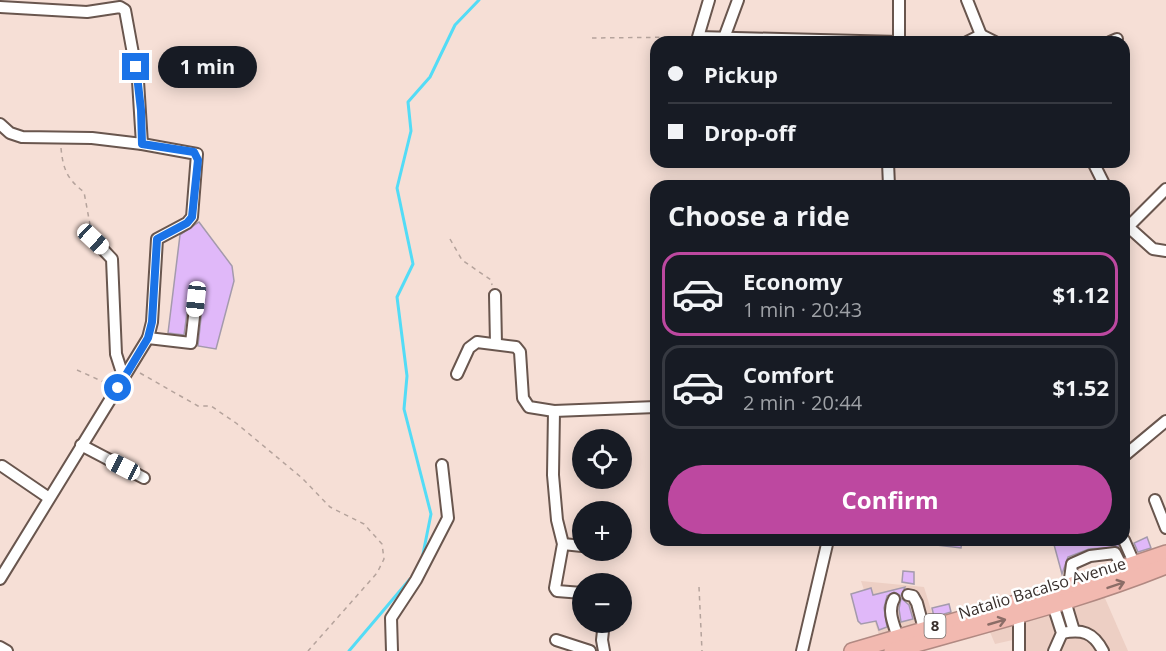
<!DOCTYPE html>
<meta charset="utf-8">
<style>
body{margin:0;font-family:"Open Sans",sans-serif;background:#20242c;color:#f1f3f6;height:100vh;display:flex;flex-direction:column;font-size:22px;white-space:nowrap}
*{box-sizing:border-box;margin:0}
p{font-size:20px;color:#9ea1a6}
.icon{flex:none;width:33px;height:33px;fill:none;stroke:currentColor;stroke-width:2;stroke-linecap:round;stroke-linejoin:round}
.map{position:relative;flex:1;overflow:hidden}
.drawer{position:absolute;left:650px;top:180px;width:480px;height:366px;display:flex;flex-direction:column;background:#171b24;border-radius:18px;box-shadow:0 3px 15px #0003}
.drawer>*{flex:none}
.top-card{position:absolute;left:650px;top:36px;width:480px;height:132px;border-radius:18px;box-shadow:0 3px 15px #0003;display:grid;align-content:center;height:132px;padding:0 18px;background:#171b24}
.buttons{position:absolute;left:572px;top:429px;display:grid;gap:12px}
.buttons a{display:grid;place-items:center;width:60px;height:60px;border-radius:50%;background:#171b24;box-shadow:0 3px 15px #0003;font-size:30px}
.end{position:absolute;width:27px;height:27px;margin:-14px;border:8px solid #1a73e8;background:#fff;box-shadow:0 0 0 3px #fff}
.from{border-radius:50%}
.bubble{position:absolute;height:42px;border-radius:21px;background:#171b24;box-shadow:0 3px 15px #0003;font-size:20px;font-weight:700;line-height:42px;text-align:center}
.car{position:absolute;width:18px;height:36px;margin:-18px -9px;border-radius:8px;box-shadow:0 0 4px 2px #0007;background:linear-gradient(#fff 24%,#345 0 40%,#fff 0 76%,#345 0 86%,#fff 0)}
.top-card b{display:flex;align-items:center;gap:21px;height:57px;font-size:22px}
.top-card b+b{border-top:2px solid #363941}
.top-card i{width:15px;height:15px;background:#f1f3f6}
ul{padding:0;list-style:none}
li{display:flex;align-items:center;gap:18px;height:84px;margin:0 12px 9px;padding:0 6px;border:3px solid #363941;border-radius:18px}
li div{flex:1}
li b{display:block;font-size:22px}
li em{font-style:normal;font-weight:700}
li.selected{border-color:#bd48a0}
li>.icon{width:54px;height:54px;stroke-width:1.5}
h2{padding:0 18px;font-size:27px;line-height:72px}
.action{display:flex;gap:12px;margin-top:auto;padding:12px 18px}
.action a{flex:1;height:69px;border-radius:36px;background:#bd48a0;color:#fff;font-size:24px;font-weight:700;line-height:69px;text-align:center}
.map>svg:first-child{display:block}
.built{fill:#edcfc4}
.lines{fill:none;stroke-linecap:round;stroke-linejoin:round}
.stream{stroke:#53dcf6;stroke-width:3}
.building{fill:#e0b8f9;stroke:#a49aac;stroke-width:1.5}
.minor-casing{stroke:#69564e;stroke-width:14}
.highway-casing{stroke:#b18982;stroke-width:18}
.path{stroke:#b5a39c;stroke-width:1.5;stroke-dasharray:4.5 4.5;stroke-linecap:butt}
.minor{stroke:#fff;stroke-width:10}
.highway{stroke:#f2b9b0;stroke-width:15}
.oneway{stroke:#8c6d67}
.route{stroke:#1a73e8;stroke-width:8}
.labels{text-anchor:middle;stroke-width:5;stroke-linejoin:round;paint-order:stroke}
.shield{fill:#fff;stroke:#746d6b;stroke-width:1.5}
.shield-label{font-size:15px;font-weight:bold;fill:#382f2c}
.street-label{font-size:16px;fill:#382f2c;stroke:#fff}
</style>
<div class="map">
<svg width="1166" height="651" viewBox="0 0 1166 651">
<rect width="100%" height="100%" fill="#f6dfd6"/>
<g class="built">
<path d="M861,581L924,587L934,620L879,635Z"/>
<path d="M1104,596L1128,651H1026V620Z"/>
<path d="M1016,625L1017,639L995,644L990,632Z"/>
</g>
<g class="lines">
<g class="stream">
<path d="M422,559L431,514L404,409L407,376L397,297L413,264L397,188L411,131L408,102L430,77L455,25L479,0"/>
<path d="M349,651L410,579"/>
</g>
</g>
<g class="building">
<path d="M199,222L232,266L234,281L216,349L198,346L203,299L197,292H193L189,298L184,335L168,333L180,235Z"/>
<path d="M1147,537L1151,548L1138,552L1134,543Z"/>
<path d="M937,540H962L961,548L937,545Z"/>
<path d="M1117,540L1119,547L1089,549L1068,557L1062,574L1053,541Z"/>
<path d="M903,571L914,572V584L902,582Z"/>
<path d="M905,587L901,596L894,592L887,596L884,608L887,627L879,630L876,621L861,624L858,621L851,594L871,588L873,595Z"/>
<path d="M901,598L909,605L913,619L901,622L899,609Z"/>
<path d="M949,604L951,612L934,617L932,608Z"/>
</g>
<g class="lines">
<g class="minor-casing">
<g id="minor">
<path d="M709,0L698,37L899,42"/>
<path d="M967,0L981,35"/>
<path d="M0,7L87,12L120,7L125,10L138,81L142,144L92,138L22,137L10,133L0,124"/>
<path d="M724,38L738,0"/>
<path d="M899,42V0"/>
<path d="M967,42L981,35L995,42"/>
<path d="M1110,42L1117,39"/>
<path d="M888,162L889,186"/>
<path d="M1093,162L1105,186"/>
<path d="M1124,223L1153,249L1166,251"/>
<path d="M1124,231L1166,189"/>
<path d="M93,239L112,259L116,354L124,379"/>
<path d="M495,295L496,344"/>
<path d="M148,338L191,343L196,299"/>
<path d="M457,374L469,348L477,342L516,347L520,352L523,398L529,407L554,411L656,407"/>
<path d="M554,411L553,475L557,520L563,544L555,588L557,591L582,593"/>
<path d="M81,445L144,478"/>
<path d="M1124,456L1166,421"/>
<path d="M2,466L49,498"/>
<path d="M1155,500L1166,528"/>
<path d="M1124,540L1135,565"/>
<path d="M563,544L582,546"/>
<path d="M0,579L148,338L152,322L157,239L187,223L192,217L197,154L142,144"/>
<path d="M1069,586L1072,564L1090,556L1115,553L1123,569"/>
<path d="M908,595L913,596L917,603L924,629"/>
<path d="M894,599C887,611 894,625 898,637"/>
<path d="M1065,601L1074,631"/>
<path d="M1053,605L1062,633L1054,651"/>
<path d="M1019,609V651"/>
<path d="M1062,633C1082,629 1093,632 1103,651"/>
<path d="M556,640L590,651"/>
<path d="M0,647L7,651"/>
<path d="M392,651L391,618L416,580L448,518L442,465"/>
<path d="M604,651L602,640L604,622"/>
<path d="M802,651L828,540"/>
</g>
</g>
<g class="highway-casing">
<g id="highway">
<path d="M852,651L1033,598L1166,553"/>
<path d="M892,651C984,624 1077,602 1166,566"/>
</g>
</g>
<g class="path">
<path d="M592,38L688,37"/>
<path d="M61,148C63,169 67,179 84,192L91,230"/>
<path d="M450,239L462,260L491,280L492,285"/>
<path d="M77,370L106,383"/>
<path d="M140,373L198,406H211L236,423L302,478L330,507L364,524L382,544L384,559L377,573L308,651"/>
<path d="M699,587L702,651"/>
</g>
<use href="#minor" class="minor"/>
<use href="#highway" class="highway"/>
</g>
<defs><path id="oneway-shaft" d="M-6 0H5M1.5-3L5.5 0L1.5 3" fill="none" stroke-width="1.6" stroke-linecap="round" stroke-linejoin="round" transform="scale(1.5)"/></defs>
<g class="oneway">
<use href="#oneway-shaft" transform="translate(1116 585) rotate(-19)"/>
<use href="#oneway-shaft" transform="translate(997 622) rotate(-16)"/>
</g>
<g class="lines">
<path class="route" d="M118,388L148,338L152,322L157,239L187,223L192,217L198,160L194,152L142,144L141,110L136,67"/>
</g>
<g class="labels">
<rect class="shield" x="924.5" y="614" width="21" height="24" rx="4.5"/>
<g class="shield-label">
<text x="935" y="631">8</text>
</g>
<g class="street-label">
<text transform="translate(1042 588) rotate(-17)" y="6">Natalio Bacalso Avenue</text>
</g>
</g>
</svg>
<div class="buttons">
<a><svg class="icon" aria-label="locate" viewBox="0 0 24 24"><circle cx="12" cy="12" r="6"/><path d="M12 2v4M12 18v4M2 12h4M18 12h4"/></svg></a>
<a>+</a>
<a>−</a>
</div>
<i class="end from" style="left:118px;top:388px"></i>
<i class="end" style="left:136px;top:67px"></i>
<div class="bubble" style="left:158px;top:46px;width:99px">1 min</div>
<i class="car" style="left:93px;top:239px;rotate:133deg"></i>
<i class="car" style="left:196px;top:299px;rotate:186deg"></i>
<i class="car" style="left:123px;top:467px;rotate:297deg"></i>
<div class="top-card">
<b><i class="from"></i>Pickup</b>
<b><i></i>Drop-off</b>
</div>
<section class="drawer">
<h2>Choose a ride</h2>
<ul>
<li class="selected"><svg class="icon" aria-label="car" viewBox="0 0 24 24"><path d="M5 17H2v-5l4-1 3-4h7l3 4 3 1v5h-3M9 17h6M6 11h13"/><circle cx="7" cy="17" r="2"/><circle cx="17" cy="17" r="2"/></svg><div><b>Economy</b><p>1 min · 20:43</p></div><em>$1.12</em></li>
<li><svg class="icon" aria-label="car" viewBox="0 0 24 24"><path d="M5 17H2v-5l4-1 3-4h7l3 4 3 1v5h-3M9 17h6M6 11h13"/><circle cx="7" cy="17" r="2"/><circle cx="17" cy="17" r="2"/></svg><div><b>Comfort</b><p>2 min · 20:44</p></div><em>$1.52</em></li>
</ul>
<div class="action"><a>Confirm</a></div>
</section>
</div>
